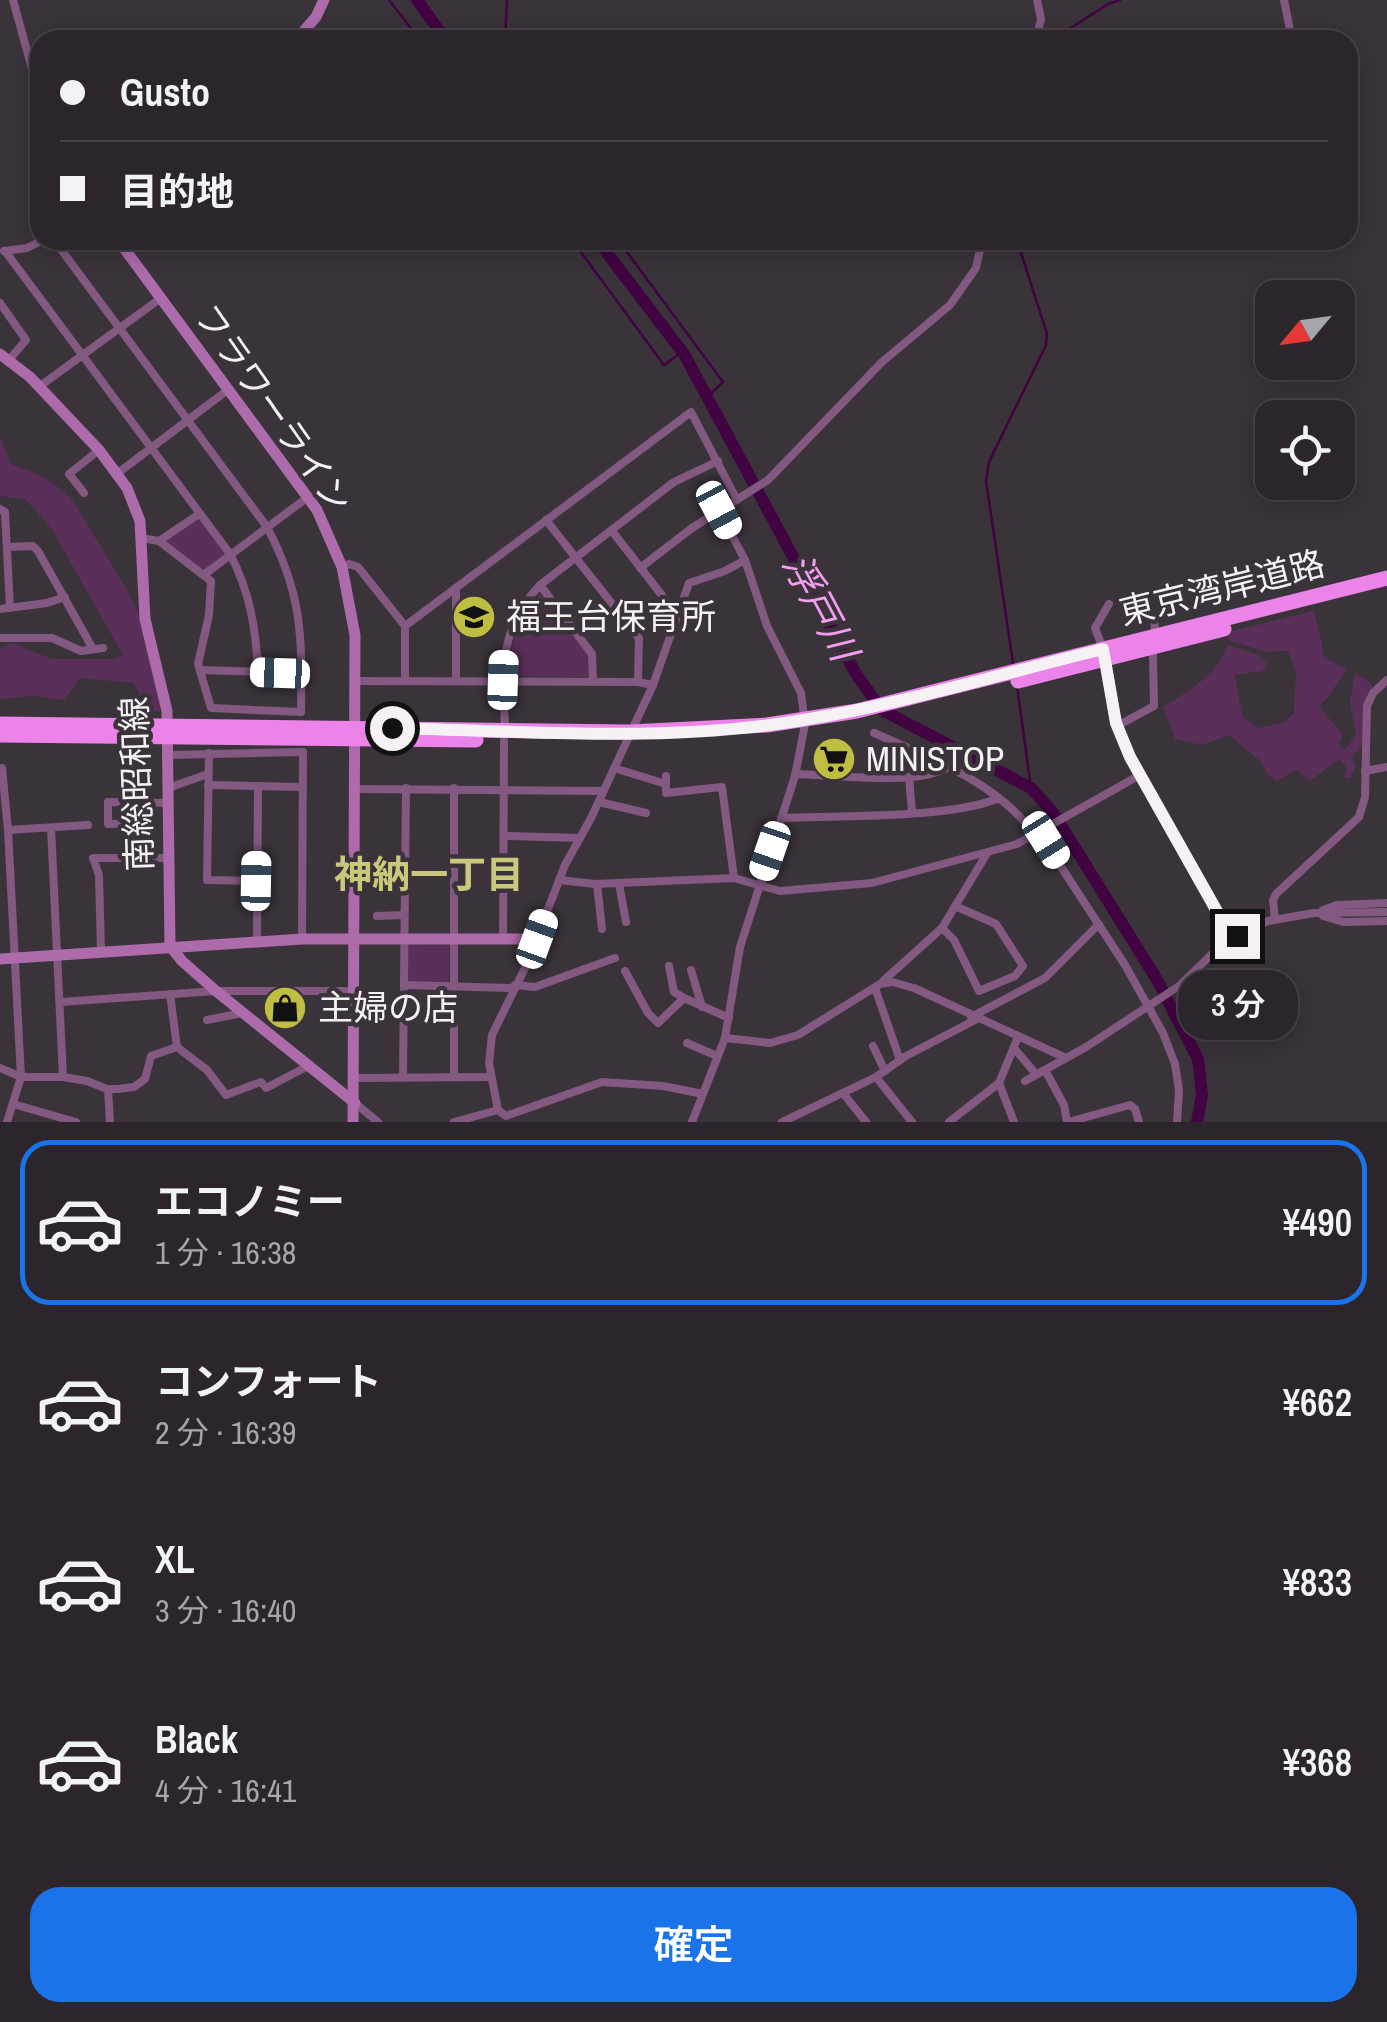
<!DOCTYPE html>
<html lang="ja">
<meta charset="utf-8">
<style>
body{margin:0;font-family:"Archivo Narrow","Noto Sans JP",sans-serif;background:#383238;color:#f1f3f6;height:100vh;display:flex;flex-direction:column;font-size:38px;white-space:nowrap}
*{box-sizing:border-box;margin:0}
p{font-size:32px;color:#a6a5a9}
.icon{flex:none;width:55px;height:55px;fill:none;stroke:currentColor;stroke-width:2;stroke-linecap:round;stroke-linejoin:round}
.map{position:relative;height:1122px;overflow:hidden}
.panel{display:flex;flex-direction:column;background:#2c262c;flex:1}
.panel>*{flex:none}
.guide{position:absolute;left:30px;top:30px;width:1328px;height:220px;border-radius:30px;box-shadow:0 5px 25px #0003,0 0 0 2px #484348;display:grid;align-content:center;height:220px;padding:0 30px;background:#2c262c}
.needle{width:65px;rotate:241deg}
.controls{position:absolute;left:1255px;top:280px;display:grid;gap:20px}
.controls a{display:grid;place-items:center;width:100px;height:100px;border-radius:20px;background:#2c262c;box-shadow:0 5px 25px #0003,0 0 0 2px #484348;font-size:50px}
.end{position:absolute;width:45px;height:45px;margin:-22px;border:12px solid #f5f1f5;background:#111;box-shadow:0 0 0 5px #111}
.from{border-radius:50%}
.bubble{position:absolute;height:70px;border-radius:30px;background:#2c262c;box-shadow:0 5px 25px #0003,0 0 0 2px #484348;font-size:32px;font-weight:600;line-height:70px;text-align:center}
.car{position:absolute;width:30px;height:60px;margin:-30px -15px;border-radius:12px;box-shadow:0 0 8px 2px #0007;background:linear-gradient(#fff 24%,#345 0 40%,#fff 0 76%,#345 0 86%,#fff 0)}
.guide b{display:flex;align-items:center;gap:35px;height:95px;font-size:38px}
.guide b+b{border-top:2px solid #484348}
.guide i{width:25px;height:25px;background:#f1f3f6}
ul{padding:18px 0 0;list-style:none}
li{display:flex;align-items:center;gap:30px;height:165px;margin:0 20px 15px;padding:0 10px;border:5px solid transparent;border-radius:30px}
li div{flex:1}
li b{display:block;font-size:38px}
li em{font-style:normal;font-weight:600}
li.on{border-color:#1a73e8}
li>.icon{width:90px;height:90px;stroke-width:1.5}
.primary-button{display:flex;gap:20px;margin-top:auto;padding:20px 30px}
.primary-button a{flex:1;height:115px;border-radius:30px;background:#1a73e8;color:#fff;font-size:40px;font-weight:600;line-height:115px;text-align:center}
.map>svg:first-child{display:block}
.green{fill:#5a2f59}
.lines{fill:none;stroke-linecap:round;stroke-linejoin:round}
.stream{stroke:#410341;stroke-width:2.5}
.river{stroke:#410341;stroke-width:12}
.street{stroke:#835981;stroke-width:8}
.secondary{stroke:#ad6bab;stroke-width:11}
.highway{stroke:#eb83e9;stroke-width:15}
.route{stroke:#f5f1f5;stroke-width:12}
.labels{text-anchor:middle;stroke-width:9;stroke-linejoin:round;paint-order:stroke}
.street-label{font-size:35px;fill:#f5f1f5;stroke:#3a333a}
.poi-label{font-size:35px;fill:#f5f1f5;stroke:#3a333a;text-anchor:start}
.water-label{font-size:38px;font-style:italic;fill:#f39df1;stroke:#3a333a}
.neighbourhood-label{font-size:38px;font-weight:bold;fill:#c8c97b;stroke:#3a333a}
</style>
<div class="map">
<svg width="1387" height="1122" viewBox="0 0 1387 1122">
<rect width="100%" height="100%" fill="#3a333a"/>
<g class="green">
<path d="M0,437L11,464C31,471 51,479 66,494C78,505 87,525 96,539C129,592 164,647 160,712L146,708L134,683L80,678L64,700L33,696L0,699V648L12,643L52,659H114L123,655L50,526L25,499L0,496Z"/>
<path d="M199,518L226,554L205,571L164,541Z"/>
<path d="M540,593L588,655V677L508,676L515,630Z"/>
<path d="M1314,611L1325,658L1348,670C1336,681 1332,696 1319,706L1343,735L1339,744L1345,750L1356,735L1350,702L1355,673L1372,684L1373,689L1363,744L1351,758L1356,765L1350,778H1344L1347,766L1339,759L1310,781L1296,770L1277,781L1269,776L1260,761L1229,735L1202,745L1175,739L1163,707C1189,691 1217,675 1228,645L1258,655L1268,664L1262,671L1235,675L1242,716L1258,728L1283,723L1294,713L1296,673L1288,651L1267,652L1228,640V632Z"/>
<path d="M407,944L449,945V983L407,982Z"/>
</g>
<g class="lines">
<g class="stream">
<path d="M389,0L420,40"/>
<path d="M505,40L507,0"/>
<path d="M1052,40L1108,4L1120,0"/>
<path d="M572,240L664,365L682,352"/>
<path d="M618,240L723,382L707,397"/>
<path d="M1013,663L986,481L989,462L1046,345L1047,334L1017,240"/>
<path d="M1017,686L1031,788"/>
</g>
<g class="river">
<path d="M417,0L446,40"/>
<path d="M597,240L684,354L856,674L882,710L1031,788L1052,811L1156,978L1198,1059L1202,1095L1197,1122"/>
</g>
<g class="street">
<path d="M13,0L40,98"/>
<path d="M1284,0L1292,40"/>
<path d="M1036,40L1041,19L1037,0"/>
<path d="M54,240L267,527C303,595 302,637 301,712L211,708L198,664L209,615L211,581L159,541L141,538"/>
<path d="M4,251L27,248L43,240"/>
<path d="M5,251L230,554C250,592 256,629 258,672"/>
<path d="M0,303L26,340L9,360"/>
<path d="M40,386L161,298"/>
<path d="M118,473L229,389"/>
<path d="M84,493L69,474L99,450"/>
<path d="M0,509L5,512L10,608"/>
<path d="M546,520L639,638L638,682"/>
<path d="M612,531L678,616"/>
<path d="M159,541L199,514"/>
<path d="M8,547L33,546L38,551L93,649"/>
<path d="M342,567L349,564L358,567L405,626V679"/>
<path d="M640,568L692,528L768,480L882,362L950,305L976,268L982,240"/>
<path d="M205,574L308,497"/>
<path d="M540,585L592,654L593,681"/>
<path d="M0,609L47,603L65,597"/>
<path d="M1154,618L1155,630"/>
<path d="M405,626L691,412L737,500"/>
<path d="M0,638H52L81,651L103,648"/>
<path d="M1103,649L1095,628L1109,604"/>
<path d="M200,670L302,673"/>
<path d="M456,680V588"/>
<path d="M355,681L638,682L653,685"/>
<path d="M1117,726L1154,706L1153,655"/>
<path d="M505,730C503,672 497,631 540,585L674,482L718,461"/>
<path d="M874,733C932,759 997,782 1035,835"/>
<path d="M209,753L207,880L257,881"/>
<path d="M169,755L303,752L302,939"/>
<path d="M2,768L8,830L21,1077L7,1122"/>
<path d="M614,768L666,784"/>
<path d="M1365,771L1387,767"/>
<path d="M795,774C833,775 918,786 948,767"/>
<path d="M666,776V793L722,787L734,878"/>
<path d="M909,777L912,812"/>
<path d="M208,785L302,787"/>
<path d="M168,788L208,774"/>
<path d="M454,788V1076"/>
<path d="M354,789L603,791"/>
<path d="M146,802V823L108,824V802L168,803"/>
<path d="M599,802L646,813"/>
<path d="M781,818C838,815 950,819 999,798"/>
<path d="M51,828L63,1077"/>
<path d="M8,830L88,825"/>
<path d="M1039,833L1125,965L1163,1033L1175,1064L1179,1090L1177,1122"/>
<path d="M504,836L580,838"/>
<path d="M559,880L595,884L734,878L780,891L872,883L1017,844L1140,775"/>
<path d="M597,884L602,929"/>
<path d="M619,884L626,922"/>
<path d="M1323,910L1337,905L1387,903"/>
<path d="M377,916L403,915"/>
<path d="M1323,916L1343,922L1387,921"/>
<path d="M1275,920L1273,900L1276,894L1359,817L1365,797L1367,706L1373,693L1387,680"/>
<path d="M942,928L954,940L979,991L1015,976L1023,966L996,924L955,906"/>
<path d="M503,939L504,741"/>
<path d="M257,941L258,787"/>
<path d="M101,951L99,875L93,858H168"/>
<path d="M669,966L674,992L684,998"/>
<path d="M691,970L702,1007"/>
<path d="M625,971L648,1013L658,1023L684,998L729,1018"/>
<path d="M883,981L942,928L986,855"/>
<path d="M404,985L514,988"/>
<path d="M515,985L535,987L615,958"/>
<path d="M875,988L900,1060"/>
<path d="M170,994L177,1047"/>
<path d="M61,1002L216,991H353"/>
<path d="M971,1017L1045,978L1099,924"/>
<path d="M207,1020L242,1013"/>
<path d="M725,1038L770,1043L798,1035L880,984L892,982L914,988L1066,1058"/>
<path d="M687,1043L717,1056"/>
<path d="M873,1046L885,1071"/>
<path d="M1014,1048L1036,1074"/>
<path d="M0,1068L21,1077H63L87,1081L107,1089H118L134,1087L145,1079L151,1056L177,1047L207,1070L226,1095L261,1082L266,1088L310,1065"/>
<path d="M1045,1070L1064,1105L1067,1122"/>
<path d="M403,1077L406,788"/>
<path d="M876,1077L912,1122"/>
<path d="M355,1078L491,1077"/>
<path d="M1025,1081L1086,1047L1179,986L1214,952L1250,929L1268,921L1314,913L1387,912"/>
<path d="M999,1083L1014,1122"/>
<path d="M108,1089L110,1122"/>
<path d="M843,1093L866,1122"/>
<path d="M703,1094L663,1086L602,1082L506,1116L498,1110L489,1063L492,1035L526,966L565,865L591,818L653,685L689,583L725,571L745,560"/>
<path d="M355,1103L378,1122"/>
<path d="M13,1104L76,1122"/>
<path d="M454,1122L498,1110"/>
<path d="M692,1122L725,1038L740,947L795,776L805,724L801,693L767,626L745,560L719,511"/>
<path d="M782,1122L876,1077L906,1056L977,1019"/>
<path d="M949,1122L999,1083L1018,1037"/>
<path d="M1068,1122L1130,1105L1135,1109L1139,1122"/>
</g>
<g class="secondary">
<path d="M296,40L316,17L324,0"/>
<path d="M118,240L317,510L342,567L355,635L353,1122"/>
<path d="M0,354L30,377L99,450L127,488L140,521L145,619L167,711L170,946L182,961L216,991L355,1103"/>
<path d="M1104,653L1116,723L1130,757L1232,938"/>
<path d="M0,959L302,939H537"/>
</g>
<g class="highway">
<path d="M1018,681L1224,629"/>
<path d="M0,724L630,732L767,725L857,711L1387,578"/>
<path d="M0,735L476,740"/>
</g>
</g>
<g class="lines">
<path class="route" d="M392,728C517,731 646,741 770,725C883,710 993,676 1103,649L1116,723L1130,757L1232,938L1237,936"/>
</g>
<defs>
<g id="school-disc" transform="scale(2.25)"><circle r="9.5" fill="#bfbe42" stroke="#3a333a"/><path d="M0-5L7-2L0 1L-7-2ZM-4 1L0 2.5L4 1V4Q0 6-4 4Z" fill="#111"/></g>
<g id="supermarket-disc" transform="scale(2.25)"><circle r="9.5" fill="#bfbe42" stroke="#3a333a"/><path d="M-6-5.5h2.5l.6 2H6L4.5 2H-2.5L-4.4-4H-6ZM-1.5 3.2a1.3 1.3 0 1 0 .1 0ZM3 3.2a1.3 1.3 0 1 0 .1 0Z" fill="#111"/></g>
<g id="shop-disc" transform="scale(2.25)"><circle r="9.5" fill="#bfbe42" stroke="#3a333a"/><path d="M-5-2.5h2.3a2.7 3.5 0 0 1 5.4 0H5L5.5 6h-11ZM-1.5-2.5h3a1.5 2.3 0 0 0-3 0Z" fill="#111"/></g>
</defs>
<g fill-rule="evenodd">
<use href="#school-disc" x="474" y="617"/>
<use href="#supermarket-disc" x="834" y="759"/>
<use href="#shop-disc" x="285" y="1008"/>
</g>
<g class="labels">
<g class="street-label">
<text transform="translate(273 409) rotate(55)" y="12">フラワーライン</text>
<text transform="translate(1222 588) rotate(-14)" y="12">東京湾岸道路</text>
<text transform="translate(137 784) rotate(-92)" y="12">南総昭和線</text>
</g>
<g class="poi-label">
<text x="506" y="629">福王台保育所</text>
<text x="866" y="771">MINISTOP</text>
<text x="318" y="1020">主婦の店</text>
</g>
<g class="water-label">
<text transform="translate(820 607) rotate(62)" y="13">浮戸川</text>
</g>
<g class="neighbourhood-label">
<text x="429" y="888">神納一丁目</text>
</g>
</g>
</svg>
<div class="controls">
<a><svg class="needle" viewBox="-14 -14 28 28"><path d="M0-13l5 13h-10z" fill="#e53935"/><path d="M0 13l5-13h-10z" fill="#a6a5a9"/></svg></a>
<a><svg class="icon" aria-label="locate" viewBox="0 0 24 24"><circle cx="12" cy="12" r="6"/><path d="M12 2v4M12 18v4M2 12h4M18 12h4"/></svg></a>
</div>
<i class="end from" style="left:392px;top:728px"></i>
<i class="end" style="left:1237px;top:936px"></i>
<div class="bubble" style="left:1178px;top:970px;width:120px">3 分</div>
<i class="car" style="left:719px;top:510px;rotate:152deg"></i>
<i class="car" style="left:280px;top:673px;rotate:272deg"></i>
<i class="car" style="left:503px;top:680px;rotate:2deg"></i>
<i class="car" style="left:1046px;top:840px;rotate:148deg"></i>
<i class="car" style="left:770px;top:851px;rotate:199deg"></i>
<i class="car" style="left:256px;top:881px;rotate:1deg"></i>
<i class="car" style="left:537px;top:939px;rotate:20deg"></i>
<div class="guide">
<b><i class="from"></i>Gusto</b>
<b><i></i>目的地</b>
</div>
</div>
<section class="panel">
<ul>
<li class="on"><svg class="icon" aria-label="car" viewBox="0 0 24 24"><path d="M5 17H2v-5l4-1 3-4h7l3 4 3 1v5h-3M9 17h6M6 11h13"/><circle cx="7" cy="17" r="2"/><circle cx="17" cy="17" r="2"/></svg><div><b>エコノミー</b><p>1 分 · 16:38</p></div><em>¥490</em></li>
<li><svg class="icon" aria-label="car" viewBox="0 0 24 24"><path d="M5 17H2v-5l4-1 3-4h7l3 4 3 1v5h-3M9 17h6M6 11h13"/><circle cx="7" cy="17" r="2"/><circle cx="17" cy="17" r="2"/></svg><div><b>コンフォート</b><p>2 分 · 16:39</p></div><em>¥662</em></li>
<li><svg class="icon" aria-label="car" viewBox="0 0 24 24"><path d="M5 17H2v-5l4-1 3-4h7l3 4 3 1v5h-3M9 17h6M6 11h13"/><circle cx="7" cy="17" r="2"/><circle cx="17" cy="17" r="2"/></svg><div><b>XL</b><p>3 分 · 16:40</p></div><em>¥833</em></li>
<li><svg class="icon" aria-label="car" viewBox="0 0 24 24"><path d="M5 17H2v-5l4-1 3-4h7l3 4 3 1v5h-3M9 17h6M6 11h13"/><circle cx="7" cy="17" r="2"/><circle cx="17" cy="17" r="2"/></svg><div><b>Black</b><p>4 分 · 16:41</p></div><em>¥368</em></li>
</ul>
<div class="primary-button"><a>確定</a></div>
</section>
